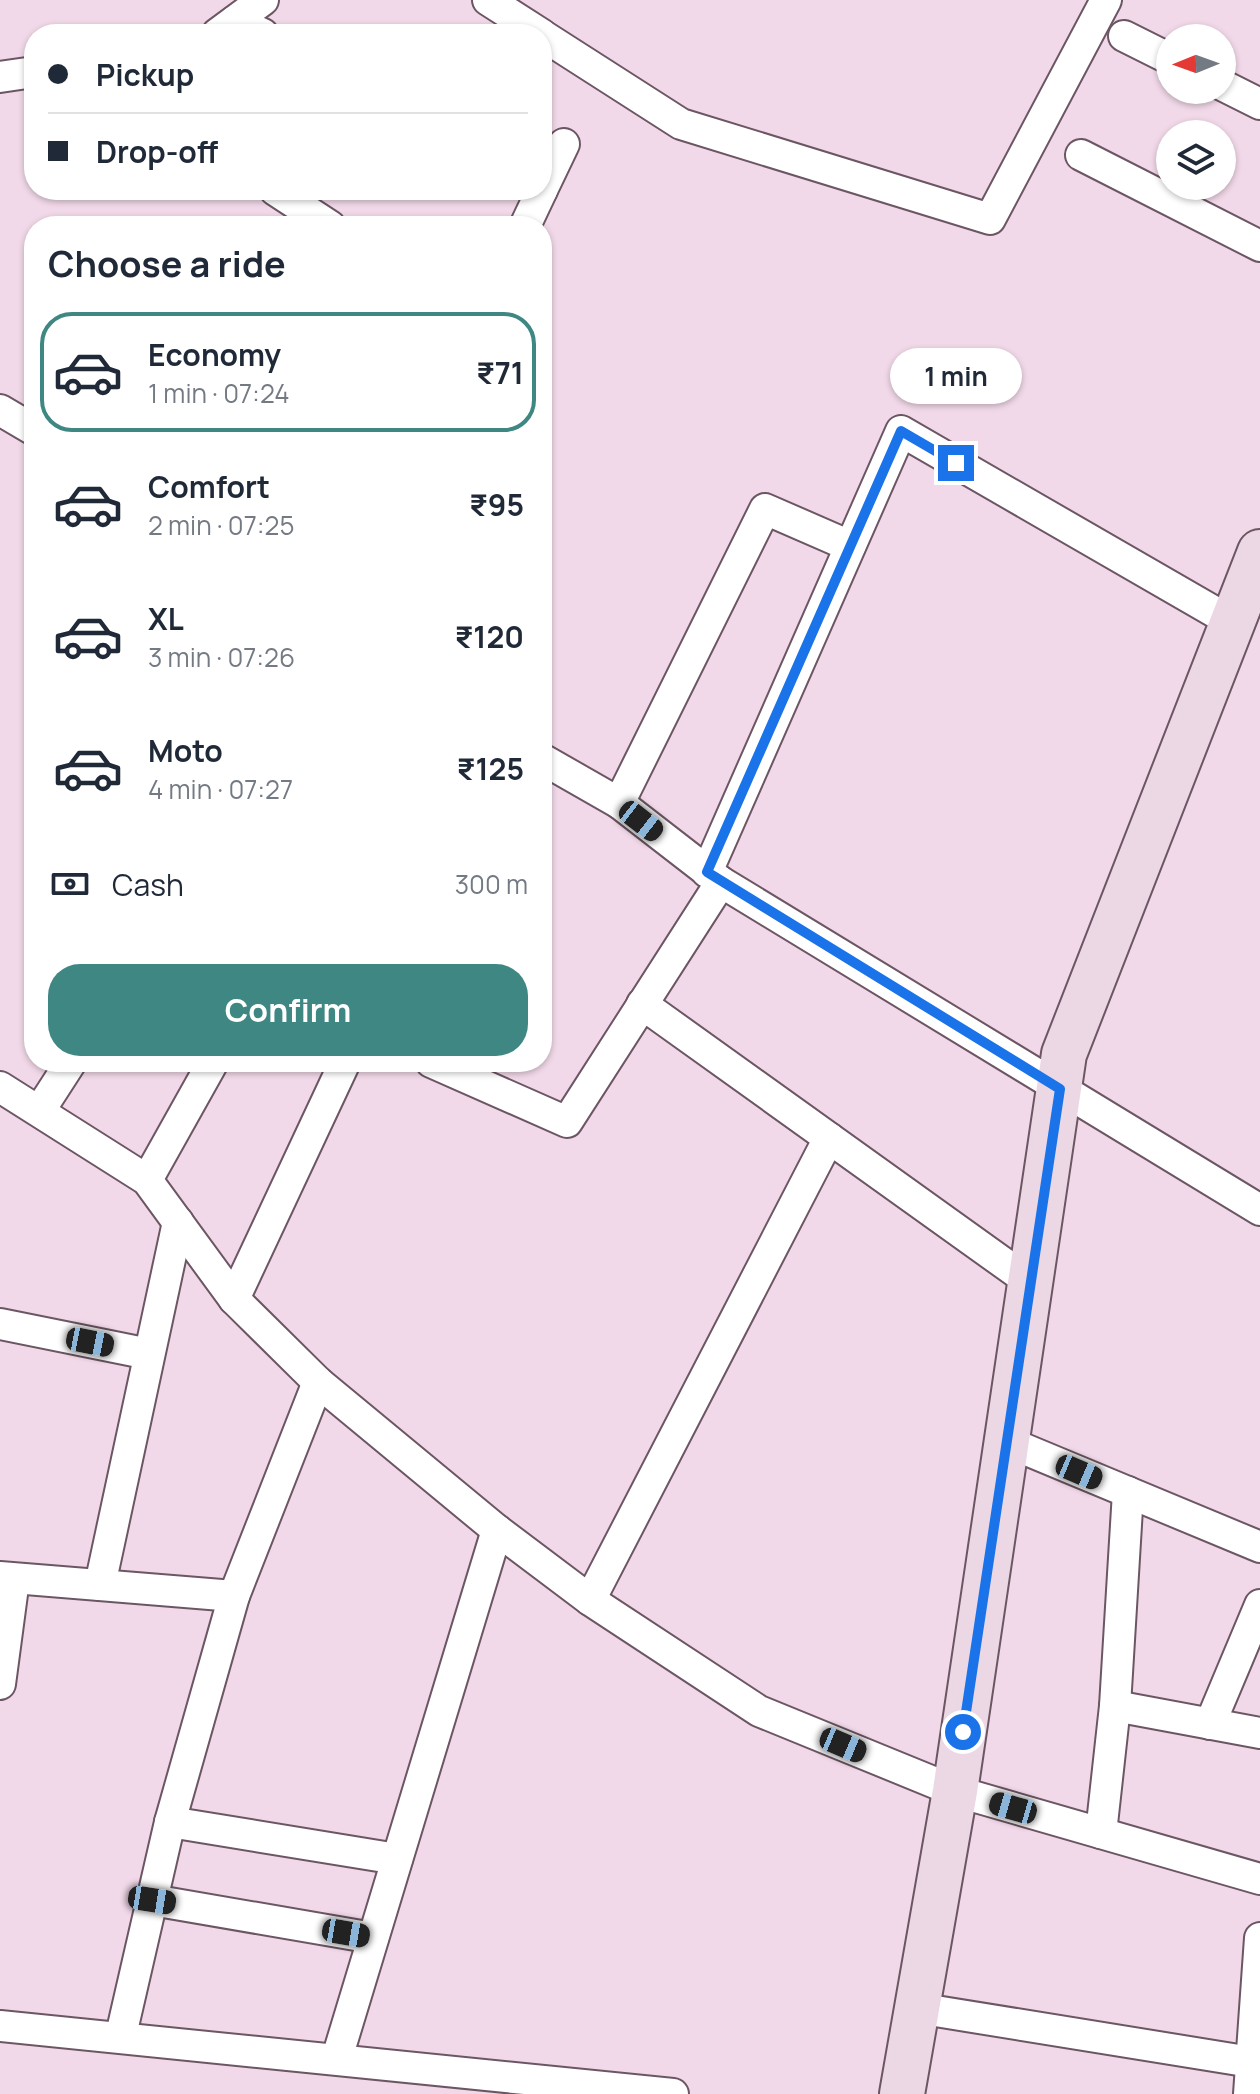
<!DOCTYPE html>
<meta charset="utf-8">
<style>
body{margin:0;font-family:Manrope,sans-serif;background:#f2f2f3;color:#1f2937;height:100vh;display:flex;flex-direction:column;font-size:30px;white-space:nowrap}
*{box-sizing:border-box;margin:0}
p{font-size:26px;color:#747a83}
.icon{flex:none;width:44px;height:44px;fill:none;stroke:currentColor;stroke-width:2;stroke-linecap:round;stroke-linejoin:round}
.map{position:relative;flex:1;overflow:hidden}
.panel{position:absolute;left:24px;top:216px;width:528px;height:856px;display:flex;flex-direction:column;background:#fff;border-radius:32px;box-shadow:0 2px 6px #0004}
.panel>*{flex:none}
.hud{position:absolute;left:24px;top:24px;width:528px;height:176px;border-radius:32px;box-shadow:0 2px 6px #0004;display:grid;align-content:center;height:176px;padding:0 24px;background:#fff}
.needle{width:52px;rotate:269deg}
.buttons{position:absolute;left:1156px;top:24px;display:grid;gap:16px}
.buttons a{display:grid;place-items:center;width:80px;height:80px;border-radius:50%;background:#fff;box-shadow:0 2px 6px #0004;font-size:40px}
.end{position:absolute;width:36px;height:36px;margin:-18px;border:10px solid #1a73e8;background:#fff;box-shadow:0 0 0 4px #fff}
.from{border-radius:50%}
.bubble{position:absolute;height:56px;border-radius:28px;background:#fff;box-shadow:0 2px 6px #0004;font-size:26px;font-weight:700;line-height:56px;text-align:center}
.car{position:absolute;width:24px;height:48px;margin:-24px -12px;border-radius:10px;box-shadow:0 0 6px 2px #0007;background:linear-gradient(#222 24%,#8ab4d8 0 40%,#222 0 76%,#8ab4d8 0 86%,#222 0)}
.hud b{display:flex;align-items:center;gap:28px;height:76px;font-size:30px}
.hud b+b{border-top:2px solid #e0e1e3}
.hud i{width:20px;height:20px;background:#1f2937}
ul{padding:0;list-style:none}
li{display:flex;align-items:center;gap:24px;height:120px;margin:0 16px 12px;padding:0 8px;border:4px solid transparent;border-radius:32px}
li div{flex:1}
li b{display:block;font-size:30px}
li em{font-style:normal;font-weight:700}
li.current{border-color:#3f8782}
li>.icon{width:72px;height:72px;stroke-width:1.5}
h2{padding:0 24px;font-size:36px;line-height:96px}
.pay{display:flex;align-items:center;gap:20px;height:88px;padding:0 24px;font-size:30px}
.pay p{margin-inline-start:auto}
.action{display:flex;gap:16px;margin-top:auto;padding:16px 24px}
.action a{flex:1;height:92px;border-radius:32px;background:#3f8782;color:#fff;font-size:32px;font-weight:700;line-height:92px;text-align:center}
.map>svg:first-child{display:block}
.lines{fill:none;stroke-linecap:round;stroke-linejoin:round}
.street-casing{stroke:#6c5664;stroke-width:34}
.secondary-casing{stroke:#6c5664;stroke-width:48}
.street{stroke:#fff;stroke-width:30}
.secondary{stroke:#ecd8e5;stroke-width:44}
.route{stroke:#1a73e8;stroke-width:10}
</style>
<div class="map">
<svg width="1260" height="2094" viewBox="0 0 1260 2094">
<rect width="100%" height="100%" fill="#f2d9e9"/>
<g class="lines">
<g class="street-casing">
<g id="street">
<path d="M488,0L541,34"/>
<path d="M235,21L263,34"/>
<path d="M217,34L263,0"/>
<path d="M542,35L681,124L990,219L1106,0"/>
<path d="M1124,36L1170,59"/>
<path d="M0,77L34,72"/>
<path d="M1222,85L1260,104"/>
<path d="M1081,155L1260,246"/>
<path d="M275,190L330,226"/>
<path d="M542,190L564,144"/>
<path d="M525,226L542,190"/>
<path d="M0,410L34,430"/>
<path d="M542,759L619,803L721,882L1260,1210"/>
<path d="M619,803L765,509L850,546"/>
<path d="M707,872L901,431L1232,622"/>
<path d="M642,1004L1030,1282"/>
<path d="M431,1062L567,1122L721,882"/>
<path d="M0,1087L147,1180L234,1299L318,1382L497,1530L590,1600L759,1711L955,1791L1260,1879"/>
<path d="M40,1110L71,1062"/>
<path d="M147,1180L213,1062"/>
<path d="M234,1299L345,1062"/>
<path d="M0,1324L149,1354"/>
<path d="M1005,1441L1260,1547"/>
<path d="M0,1577L234,1596"/>
<path d="M100,1585L178,1222"/>
<path d="M590,1600L829,1138"/>
<path d="M0,1684L14,1579"/>
<path d="M1115,1706L1260,1733"/>
<path d="M1210,1724L1260,1605"/>
<path d="M170,1822L397,1859"/>
<path d="M1101,1833L1115,1706L1128,1492"/>
<path d="M152,1900L373,1938"/>
<path d="M917,2008L1251,2062"/>
<path d="M0,2026L673,2094"/>
<path d="M121,2035L170,1822L234,1596L318,1382"/>
<path d="M337,2058L497,1530"/>
<path d="M1249,2094L1260,1938"/>
</g>
</g>
<g class="secondary-casing">
<path id="secondary" d="M902,2094L955,1791L1064,1054L1260,552"/>
</g>
<use href="#street" class="street"/>
<use href="#secondary" class="secondary"/>
</g>
<g class="lines">
<path class="route" d="M956,463L901,431L707,872L1060,1089L963,1732"/>
</g>
</svg>
<div class="buttons">
<a><svg class="needle" viewBox="-14 -14 28 28"><path d="M0-13l5 13h-10z" fill="#e53935"/><path d="M0 13l5-13h-10z" fill="#747a83"/></svg></a>
<a><svg class="icon" aria-label="layers" viewBox="0 0 24 24"><path d="M12 4l9 5-9 5-9-5zM3 14l9 5 9-5"/></svg></a>
</div>
<i class="end from" style="left:963px;top:1732px"></i>
<i class="end" style="left:956px;top:463px"></i>
<div class="bubble" style="left:890px;top:348px;width:132px">1 min</div>
<i class="car" style="left:641px;top:821px;rotate:128deg"></i>
<i class="car" style="left:90px;top:1342px;rotate:101deg"></i>
<i class="car" style="left:1079px;top:1472px;rotate:113deg"></i>
<i class="car" style="left:843px;top:1745px;rotate:113deg"></i>
<i class="car" style="left:1013px;top:1808px;rotate:286deg"></i>
<i class="car" style="left:152px;top:1900px;rotate:99deg"></i>
<i class="car" style="left:346px;top:1933px;rotate:100deg"></i>
<div class="hud">
<b><i class="from"></i>Pickup</b>
<b><i></i>Drop-off</b>
</div>
<section class="panel">
<h2>Choose a ride</h2>
<ul>
<li class="current"><svg class="icon" aria-label="car" viewBox="0 0 24 24"><path d="M5 17H2v-5l4-1 3-4h7l3 4 3 1v5h-3M9 17h6M6 11h13"/><circle cx="7" cy="17" r="2"/><circle cx="17" cy="17" r="2"/></svg><div><b>Economy</b><p>1 min · 07:24</p></div><em>₹71</em></li>
<li><svg class="icon" aria-label="car" viewBox="0 0 24 24"><path d="M5 17H2v-5l4-1 3-4h7l3 4 3 1v5h-3M9 17h6M6 11h13"/><circle cx="7" cy="17" r="2"/><circle cx="17" cy="17" r="2"/></svg><div><b>Comfort</b><p>2 min · 07:25</p></div><em>₹95</em></li>
<li><svg class="icon" aria-label="car" viewBox="0 0 24 24"><path d="M5 17H2v-5l4-1 3-4h7l3 4 3 1v5h-3M9 17h6M6 11h13"/><circle cx="7" cy="17" r="2"/><circle cx="17" cy="17" r="2"/></svg><div><b>XL</b><p>3 min · 07:26</p></div><em>₹120</em></li>
<li><svg class="icon" aria-label="car" viewBox="0 0 24 24"><path d="M5 17H2v-5l4-1 3-4h7l3 4 3 1v5h-3M9 17h6M6 11h13"/><circle cx="7" cy="17" r="2"/><circle cx="17" cy="17" r="2"/></svg><div><b>Moto</b><p>4 min · 07:27</p></div><em>₹125</em></li>
</ul>
<div class="pay"><svg class="icon" aria-label="cash" viewBox="0 0 24 24"><path d="M3 7h18v10H3z"/><circle cx="12" cy="12" r="2"/></svg>Cash<p>300 m</p></div>
<div class="action"><a>Confirm</a></div>
</section>
</div>
